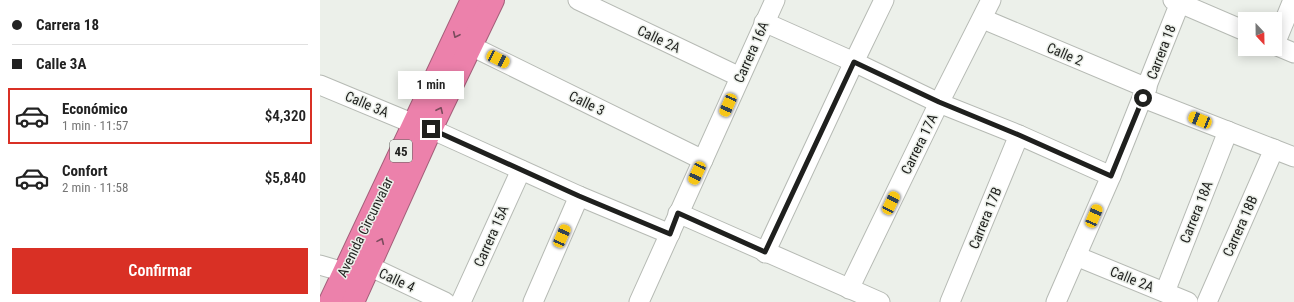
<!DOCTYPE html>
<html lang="es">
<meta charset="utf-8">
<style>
body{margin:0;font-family:"Roboto Condensed",sans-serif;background:#f2f2f2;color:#222;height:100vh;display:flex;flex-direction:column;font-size:15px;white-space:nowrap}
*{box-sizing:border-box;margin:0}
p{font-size:13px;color:#767676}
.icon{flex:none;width:22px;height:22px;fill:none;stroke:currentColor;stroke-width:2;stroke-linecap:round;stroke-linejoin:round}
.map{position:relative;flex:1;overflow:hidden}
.sheet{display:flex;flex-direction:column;background:#fff;width:320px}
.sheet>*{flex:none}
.hud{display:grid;align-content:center;height:88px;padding:0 12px;background:#fff}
.needle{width:26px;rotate:158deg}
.fabs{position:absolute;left:918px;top:12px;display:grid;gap:8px}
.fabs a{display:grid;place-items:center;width:44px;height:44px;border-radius:0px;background:#fff;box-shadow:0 2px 10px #0003;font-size:20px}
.end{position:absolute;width:18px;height:18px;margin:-9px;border:5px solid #1f201e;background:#fff;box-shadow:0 0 0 2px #fff}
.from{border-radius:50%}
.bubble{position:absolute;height:28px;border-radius:0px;background:#fff;box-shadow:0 2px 10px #0003;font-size:13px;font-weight:600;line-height:28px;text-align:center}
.car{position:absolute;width:12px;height:24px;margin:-12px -6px;border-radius:5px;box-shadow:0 0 3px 1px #0007;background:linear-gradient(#f5c518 24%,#345 0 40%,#f5c518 0 76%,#345 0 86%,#f5c518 0)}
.hud b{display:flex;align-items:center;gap:14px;height:38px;font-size:15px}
.hud b+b{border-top:1px solid #e0e0e0}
.hud i{width:10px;height:10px;background:#222}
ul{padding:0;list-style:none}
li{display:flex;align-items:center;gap:12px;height:56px;margin:0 8px 6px;padding:0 4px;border:2px solid transparent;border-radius:0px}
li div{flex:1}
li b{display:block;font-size:15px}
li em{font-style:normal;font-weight:600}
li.active{border-color:#d93025}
li>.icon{width:36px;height:36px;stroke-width:1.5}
.action{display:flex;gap:8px;margin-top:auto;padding:8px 12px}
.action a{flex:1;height:46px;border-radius:0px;background:#d93025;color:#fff;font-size:16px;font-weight:600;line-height:46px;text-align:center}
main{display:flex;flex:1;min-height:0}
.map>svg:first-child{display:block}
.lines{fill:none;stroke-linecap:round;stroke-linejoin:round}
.minor-casing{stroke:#b6bab4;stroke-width:21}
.highway-casing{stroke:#a45f7a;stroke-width:24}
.minor{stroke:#fff;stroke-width:19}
.highway{stroke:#ec81ab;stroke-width:22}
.oneway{stroke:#7b4c5d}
.route{stroke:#1f201e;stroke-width:5}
.labels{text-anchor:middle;stroke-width:3;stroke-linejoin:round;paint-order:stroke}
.shield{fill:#ecf0ea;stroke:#5c5e5b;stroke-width:1}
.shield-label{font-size:13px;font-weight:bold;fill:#1f201e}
.street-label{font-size:14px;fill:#1f201e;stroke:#ecf0ea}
</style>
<main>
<section class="sheet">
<div class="hud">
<b><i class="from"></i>Carrera 18</b>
<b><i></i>Calle 3A</b>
</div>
<ul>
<li class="active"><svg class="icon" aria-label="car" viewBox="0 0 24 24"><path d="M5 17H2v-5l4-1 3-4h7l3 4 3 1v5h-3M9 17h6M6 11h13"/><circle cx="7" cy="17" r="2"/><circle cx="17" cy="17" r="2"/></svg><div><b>Económico</b><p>1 min · 11:57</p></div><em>$4,320</em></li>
<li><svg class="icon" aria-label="car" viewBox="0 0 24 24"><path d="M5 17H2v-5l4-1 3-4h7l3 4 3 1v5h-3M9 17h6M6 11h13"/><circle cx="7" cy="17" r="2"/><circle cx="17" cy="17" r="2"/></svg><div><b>Confort</b><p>2 min · 11:58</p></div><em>$5,840</em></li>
</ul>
<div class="action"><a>Confirmar</a></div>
</section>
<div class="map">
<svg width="974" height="302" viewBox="0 0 974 302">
<rect width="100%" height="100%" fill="#ecf0ea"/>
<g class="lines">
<g class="minor-casing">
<g id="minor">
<path d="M258,0L420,77"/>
<path d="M853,0L925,31"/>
<path d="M663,19L827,88"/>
<path d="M444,22L534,62L619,103L699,135L791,176"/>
<path d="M955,44L973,0"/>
<path d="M955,45L974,53"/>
<path d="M151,46L383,160"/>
<path d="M0,85L94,124"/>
<path d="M823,98L974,157"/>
<path d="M111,129L259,196L350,234"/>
<path d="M358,213L560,302"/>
<path d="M445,253L534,62L564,0"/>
<path d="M756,256L868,302"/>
<path d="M36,260L125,302"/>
<path d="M0,265L24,272"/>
<path d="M529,289L619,103L671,0"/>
<path d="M845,292L908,131"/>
<path d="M141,302L201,170"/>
<path d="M213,302L259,196"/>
<path d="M319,302L455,0"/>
<path d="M630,302L699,135"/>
<path d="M736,302L791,176L861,0"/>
<path d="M887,302L954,149"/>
</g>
</g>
<g class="highway-casing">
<g id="highway">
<path d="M10,302L152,0"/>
<path d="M33,302L111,129L173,0"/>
</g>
</g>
<use href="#minor" class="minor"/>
<use href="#highway" class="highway"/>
</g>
<defs><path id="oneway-chevron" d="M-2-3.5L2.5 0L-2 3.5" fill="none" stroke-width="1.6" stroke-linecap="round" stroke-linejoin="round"/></defs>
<g class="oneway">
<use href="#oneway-chevron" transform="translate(136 35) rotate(115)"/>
<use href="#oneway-chevron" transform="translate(120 110) rotate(-65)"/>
<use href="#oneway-chevron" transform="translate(61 241) rotate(-66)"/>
</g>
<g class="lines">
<path class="route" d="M111,129L259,196L350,234L358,213L445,252L534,62L619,102L699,135L791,176L823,98"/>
</g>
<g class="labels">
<rect class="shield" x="70" y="140" width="22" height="22" rx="3"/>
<g class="shield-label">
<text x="81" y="156">45</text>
</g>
<g class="street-label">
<text transform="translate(339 39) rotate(25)" y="5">Calle 2A</text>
<text transform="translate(431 52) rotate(-66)" y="5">Carrera 16A</text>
<text transform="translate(841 52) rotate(-69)" y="5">Carrera 18</text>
<text transform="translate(745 54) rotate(23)" y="5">Calle 2</text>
<text transform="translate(267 103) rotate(26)" y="5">Calle 3</text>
<text transform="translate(47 104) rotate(23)" y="5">Calle 3A</text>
<text transform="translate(599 144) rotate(-64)" y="5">Carrera 17A</text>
<text transform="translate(876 212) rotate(-68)" y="5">Carrera 18A</text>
<text transform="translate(665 218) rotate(-68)" y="5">Carrera 17B</text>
<text transform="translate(920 226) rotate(-66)" y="5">Carrera 18B</text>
<text transform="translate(45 227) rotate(-64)" y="5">Avenida Circunvalar</text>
<text transform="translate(171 236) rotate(-66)" y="5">Carrera 15A</text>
<text transform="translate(812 279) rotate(22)" y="5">Calle 2A</text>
<text transform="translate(77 280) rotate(25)" y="5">Calle 4</text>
</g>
</g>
</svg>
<div class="fabs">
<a><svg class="needle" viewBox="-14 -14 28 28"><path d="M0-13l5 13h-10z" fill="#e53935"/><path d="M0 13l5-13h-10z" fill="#767676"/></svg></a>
</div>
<i class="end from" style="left:823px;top:98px"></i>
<i class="end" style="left:111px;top:129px"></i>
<div class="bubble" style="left:78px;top:71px;width:66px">1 min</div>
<i class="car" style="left:178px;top:59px;rotate:116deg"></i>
<i class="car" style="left:408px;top:105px;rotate:204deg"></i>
<i class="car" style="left:880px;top:120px;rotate:292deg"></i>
<i class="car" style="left:377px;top:173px;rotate:205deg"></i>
<i class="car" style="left:571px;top:203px;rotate:26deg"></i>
<i class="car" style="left:774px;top:216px;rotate:23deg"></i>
<i class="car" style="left:242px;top:236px;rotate:24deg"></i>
</div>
</main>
